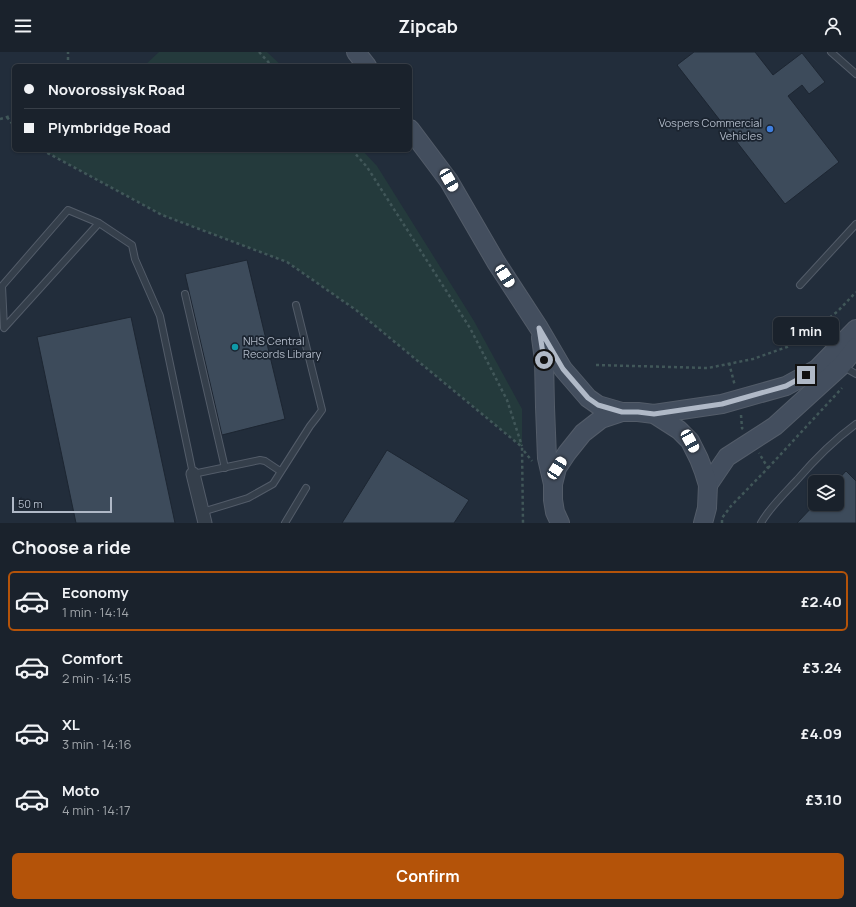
<!DOCTYPE html>
<meta charset="utf-8">
<style>
body{margin:0;font-family:Manrope,sans-serif;background:#232a34;color:#f1f3f6;height:100vh;display:flex;flex-direction:column;font-size:15px;white-space:nowrap}
*{box-sizing:border-box;margin:0}
p{font-size:13px;color:#9fa4a9}
.icon{flex:none;width:22px;height:22px;fill:none;stroke:currentColor;stroke-width:2;stroke-linecap:round;stroke-linejoin:round}
.map{position:relative;height:471px;overflow:hidden}
.side{display:flex;flex-direction:column;background:#1a222c;flex:1}
.side>*{flex:none}
.guide{position:absolute;left:12px;top:12px;width:400px;height:88px;border-radius:6px;box-shadow:0 1px 3px #0004,0 0 0 1px #383f48;display:grid;align-content:center;height:88px;padding:0 12px;background:#1a222c}
.controls{position:absolute;left:808px;top:423px;display:grid;gap:8px}
.controls a{display:grid;place-items:center;width:36px;height:36px;border-radius:6px;background:#1a222c;box-shadow:0 1px 3px #0004,0 0 0 1px #383f48;font-size:20px}
.scale{position:absolute;left:12px;bottom:10px;width:100px;box-sizing:border-box;padding-left:4px;border:2px solid #b0b9c7;border-top:0;font-size:11px;line-height:14px;white-space:nowrap;color:#b0b9c7;-webkit-text-stroke:3px #1b2430;paint-order:stroke}
.end{position:absolute;width:18px;height:18px;margin:-9px;border:5px solid #b0b9c7;background:#111;box-shadow:0 0 0 2px #111}
.from{border-radius:50%}
.bubble{position:absolute;height:28px;border-radius:6px;background:#1a222c;box-shadow:0 1px 3px #0004,0 0 0 1px #383f48;font-size:13px;font-weight:700;line-height:28px;text-align:center}
.car{position:absolute;width:12px;height:24px;margin:-12px -6px;border-radius:5px;box-shadow:0 0 3px 1px #0007;background:linear-gradient(#fff 24%,#345 0 40%,#fff 0 76%,#345 0 86%,#fff 0)}
.guide b{display:flex;align-items:center;gap:14px;height:38px;font-size:15px}
.guide b+b{border-top:1px solid #383f48}
.guide i{width:10px;height:10px;background:#f1f3f6}
ul{padding:0;list-style:none}
li{display:flex;align-items:center;gap:12px;height:60px;margin:0 8px 6px;padding:0 4px;border:2px solid transparent;border-radius:6px}
li div{flex:1}
li b{display:block;font-size:15px}
li em{font-style:normal;font-weight:700}
li.active{border-color:#b45309}
li>.icon{width:36px;height:36px;stroke-width:1.5}
h2{padding:0 12px;font-size:18px;line-height:48px}
.action{display:flex;gap:8px;margin-top:auto;padding:8px 12px}
.action a{flex:1;height:46px;border-radius:6px;background:#b45309;color:#fff;font-size:16px;font-weight:700;line-height:46px;text-align:center}
header{display:flex;justify-content:space-between;align-items:center;height:52px;padding:0 12px;background:#1a222c;font-size:18px;font-weight:700}
.map>svg:first-child{display:block}
.green{fill:#243a3c}
.building{fill:#3d4b5b;stroke:#1d2632}
.lines{fill:none;stroke-linecap:round;stroke-linejoin:round}
.service-casing{stroke:#535c69;stroke-width:8}
.minor-casing{stroke:#535c69;stroke-width:15}
.secondary-casing{stroke:#535c69;stroke-width:20}
.path{stroke:#415759;stroke-width:2.5;stroke-dasharray:3 3;stroke-linecap:butt}
.service{stroke:#353f4b;stroke-width:6}
.minor{stroke:#353f4b;stroke-width:13}
.secondary{stroke:#434e5e;stroke-width:18}
.route{stroke:#b0b9c7;stroke-width:5}
.shop-dot{fill:#3f7fe0;stroke:#1b2430;stroke-width:1.5}
.culture-dot{fill:#0f9aa8;stroke:#1b2430;stroke-width:1.5}
.labels{text-anchor:middle;stroke-width:3.5;stroke-linejoin:round;paint-order:stroke}
.poi-label{font-size:11px;fill:#b0b9c7;stroke:#1b2430;text-anchor:end}
</style>
<header><svg class="icon" aria-label="menu" viewBox="0 0 24 24"><path d="M4 6h16M4 12h16M4 18h16"/></svg>Zipcab<svg class="icon" aria-label="person" viewBox="0 0 24 24"><circle cx="12" cy="8" r="4"/><path d="M4 21q1-7 8-7t8 7"/></svg></header>
<div class="map">
<svg width="856" height="471" viewBox="0 0 856 471">
<rect width="100%" height="100%" fill="#222d3b"/>
<g class="green">
<path d="M159,0H267L282,14H144Z"/>
<path d="M50,98H362L377,114L474,269L522,357V395L356,258L287,210L162,163L48,101Z"/>
</g>
<g class="building">
<path d="M694,0H755L773,23L802,1L825,30L809,42L802,33L788,44L839,110L785,152L677,13Z"/>
<path d="M247,208L285,367L222,383L185,222Z"/>
<path d="M131,265L175,471H76L37,285Z"/>
<path d="M387,398L469,448L454,471H342Z"/>
<path d="M846,419L856,429V471H797L815,452H837V430H836Z"/>
</g>
<g class="lines">
<g class="service-casing">
<g id="service">
<path d="M831,0L856,22"/>
<path d="M99,171L4,276L2,234L68,158L99,171L132,193L135,207L160,264L193,422L260,408L265,409L280,419"/>
<path d="M800,233L856,172"/>
<path d="M185,242L225,416"/>
<path d="M842,314L856,322"/>
<path d="M202,460L248,446L273,432L310,374L317,365L322,358L296,253"/>
<path d="M285,471L306,436"/>
<path d="M761,471C770,455 785,441 797,428C815,407 834,388 856,372"/>
</g>
</g>
<g class="minor-casing">
<path id="minor" d="M193,422L205,471"/>
</g>
<g class="secondary-casing">
<g id="secondary">
<path d="M356,0L367,14"/>
<path d="M410,77L449,129L496,210L539,276L563,317L588,346L598,353L622,360"/>
<path d="M541,286L544,308L545,355L547,406L553,432"/>
<path d="M654,362L722,352L786,334L817,317L856,277"/>
<path d="M708,433L727,405L775,374L841,314L856,295"/>
<path d="M560,471L555,460L553,448V432L557,416L567,401L583,381L601,367L622,360H638L654,362L679,378L690,389L699,407L704,420L708,433L707,456L703,471"/>
</g>
</g>
<g class="path">
<path d="M259,0L272,14"/>
<path d="M68,14V0"/>
<path d="M7,65L14,74"/>
<path d="M0,67L14,63"/>
<path d="M42,98L162,163L287,210L356,258L522,395L523,471"/>
<path d="M352,98L367,115L470,276L507,348L522,394"/>
<path d="M729,311L735,334"/>
<path d="M596,313L708,316L753,307L787,295L815,277L838,259L856,240"/>
<path d="M741,363L742,376L743,377"/>
<path d="M524,399L532,409"/>
<path d="M768,416L842,336"/>
<path d="M722,471V466L731,454L768,416L759,401"/>
</g>
<use href="#service" class="service"/>
<use href="#minor" class="minor"/>
<use href="#secondary" class="secondary"/>
</g>
<g class="lines">
<path class="route" d="M544,308L539,276L563,317L588,346L598,353L622,360H638L654,362L722,352L786,334L806,323"/>
</g>
<circle class="shop-dot" cx="770" cy="77" r="4"/>
<circle class="culture-dot" cx="235" cy="295" r="4"/>
<g class="labels">
<g class="poi-label">
<text x="762" y="75">Vospers Commercial<tspan x="762" dy="13">Vehicles</tspan></text>
<text x="243" y="293" text-anchor="start">NHS Central<tspan x="243" dy="13">Records Library</tspan></text>
</g>
</g>
</svg>
<div class="controls">
<a><svg class="icon" aria-label="layers" viewBox="0 0 24 24"><path d="M12 4l9 5-9 5-9-5zM3 14l9 5 9-5"/></svg></a>
</div>
<div class="scale">50 m</div>
<i class="end from" style="left:544px;top:308px"></i>
<i class="end" style="left:806px;top:323px"></i>
<div class="bubble" style="left:773px;top:265px;width:66px">1 min</div>
<i class="car" style="left:449px;top:128px;rotate:150deg"></i>
<i class="car" style="left:505px;top:224px;rotate:147deg"></i>
<i class="car" style="left:690px;top:389px;rotate:151deg"></i>
<i class="car" style="left:557px;top:416px;rotate:33deg"></i>
<div class="guide">
<b><i class="from"></i>Novorossiysk Road</b>
<b><i></i>Plymbridge Road</b>
</div>
</div>
<section class="side">
<h2>Choose a ride</h2>
<ul>
<li class="active"><svg class="icon" aria-label="car" viewBox="0 0 24 24"><path d="M5 17H2v-5l4-1 3-4h7l3 4 3 1v5h-3M9 17h6M6 11h13"/><circle cx="7" cy="17" r="2"/><circle cx="17" cy="17" r="2"/></svg><div><b>Economy</b><p>1 min · 14:14</p></div><em>£2.40</em></li>
<li><svg class="icon" aria-label="car" viewBox="0 0 24 24"><path d="M5 17H2v-5l4-1 3-4h7l3 4 3 1v5h-3M9 17h6M6 11h13"/><circle cx="7" cy="17" r="2"/><circle cx="17" cy="17" r="2"/></svg><div><b>Comfort</b><p>2 min · 14:15</p></div><em>£3.24</em></li>
<li><svg class="icon" aria-label="car" viewBox="0 0 24 24"><path d="M5 17H2v-5l4-1 3-4h7l3 4 3 1v5h-3M9 17h6M6 11h13"/><circle cx="7" cy="17" r="2"/><circle cx="17" cy="17" r="2"/></svg><div><b>XL</b><p>3 min · 14:16</p></div><em>£4.09</em></li>
<li><svg class="icon" aria-label="car" viewBox="0 0 24 24"><path d="M5 17H2v-5l4-1 3-4h7l3 4 3 1v5h-3M9 17h6M6 11h13"/><circle cx="7" cy="17" r="2"/><circle cx="17" cy="17" r="2"/></svg><div><b>Moto</b><p>4 min · 14:17</p></div><em>£3.10</em></li>
</ul>
<div class="action"><a>Confirm</a></div>
</section>
